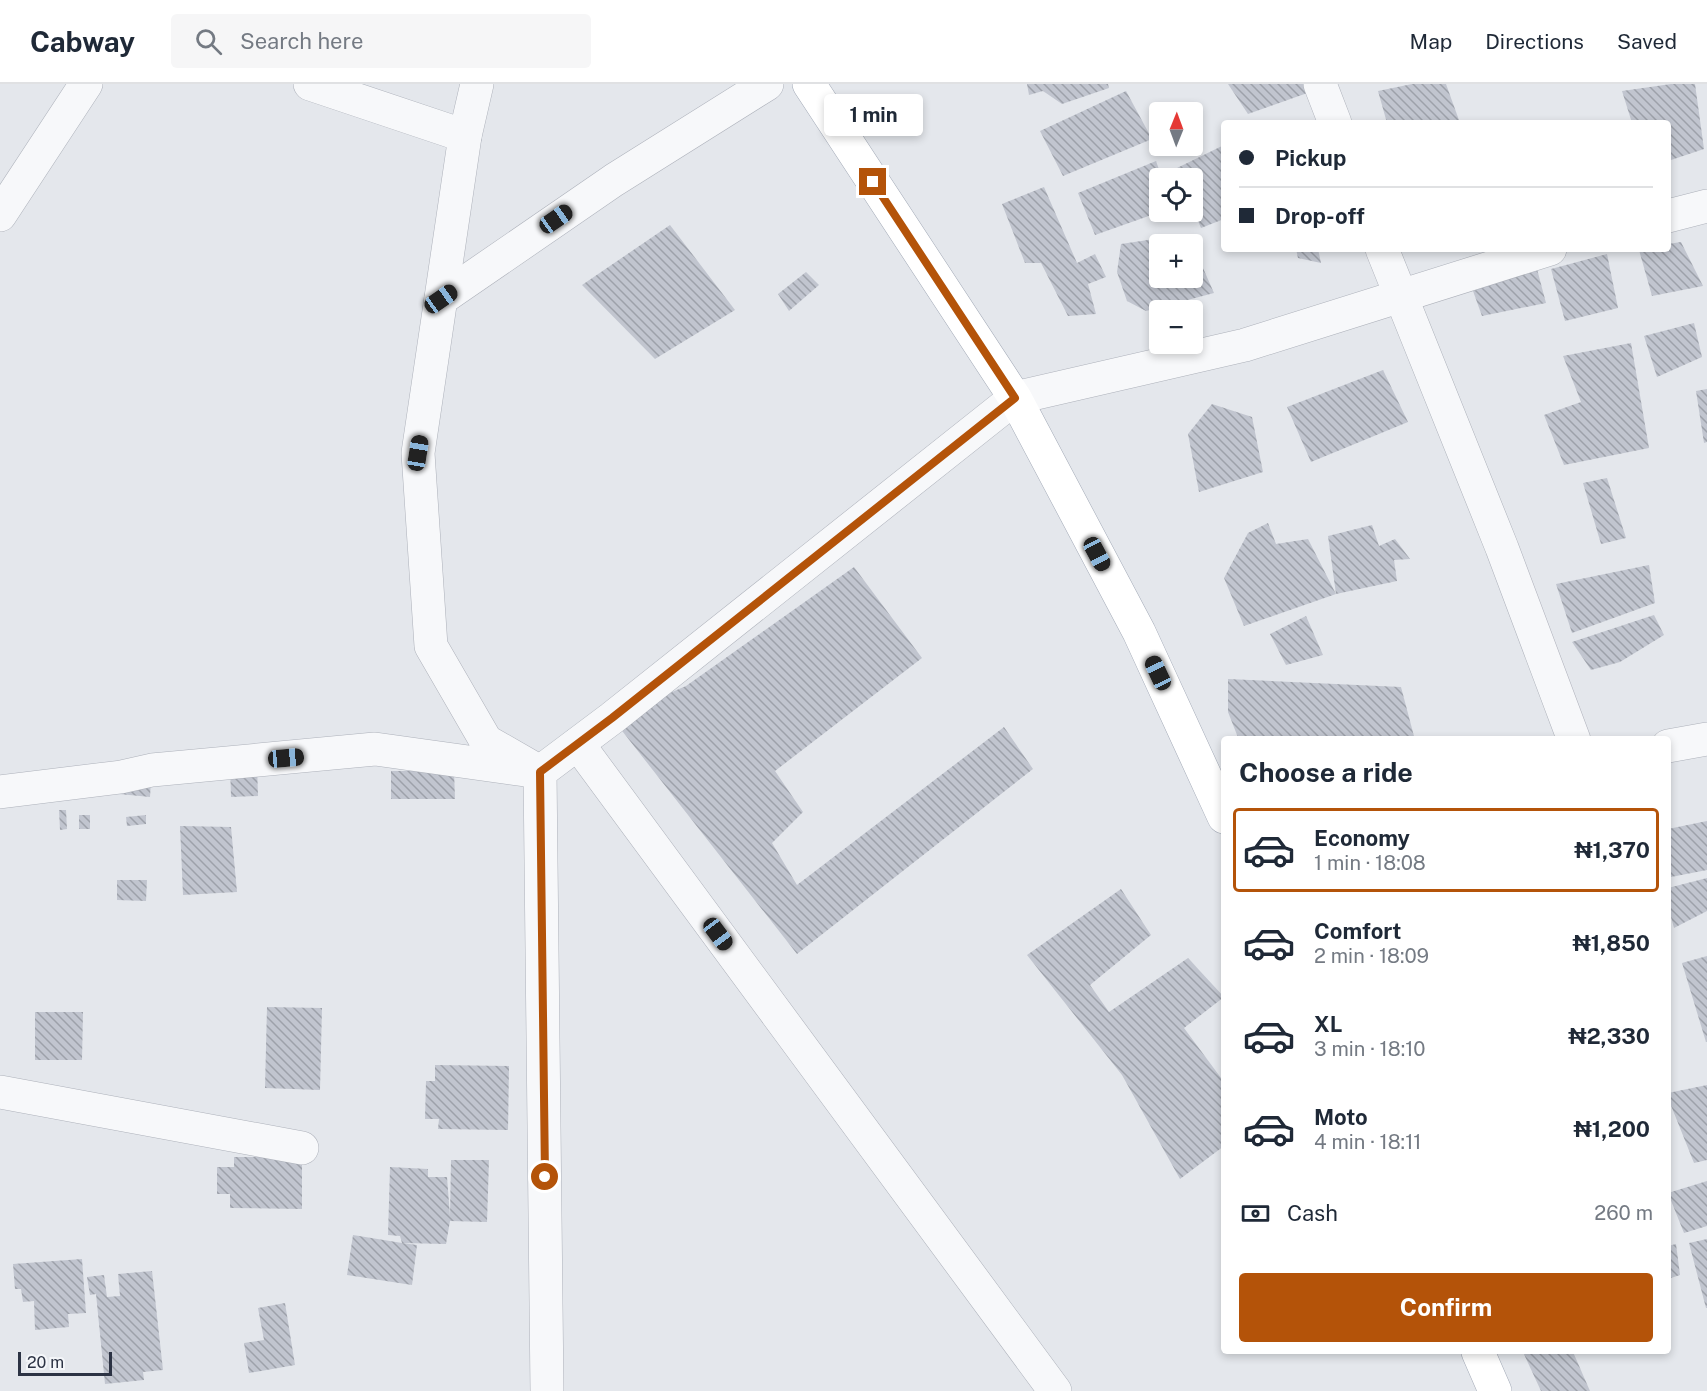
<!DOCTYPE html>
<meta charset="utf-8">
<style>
body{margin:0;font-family:"Public Sans",sans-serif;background:#f6f6f7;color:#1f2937;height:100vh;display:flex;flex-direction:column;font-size:22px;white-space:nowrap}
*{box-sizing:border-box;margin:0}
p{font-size:20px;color:#747a83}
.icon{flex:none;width:33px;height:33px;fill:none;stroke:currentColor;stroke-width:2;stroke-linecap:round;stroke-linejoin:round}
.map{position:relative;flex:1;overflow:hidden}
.side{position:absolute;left:1221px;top:652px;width:450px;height:618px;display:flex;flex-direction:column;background:#fff;border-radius:6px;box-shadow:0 3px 9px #0003}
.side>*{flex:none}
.banner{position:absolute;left:1221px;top:36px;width:450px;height:132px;border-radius:6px;box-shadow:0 3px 9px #0003;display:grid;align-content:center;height:132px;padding:0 18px;background:#fff}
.needle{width:39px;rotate:1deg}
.buttons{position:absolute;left:1149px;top:18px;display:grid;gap:12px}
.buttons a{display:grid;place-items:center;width:54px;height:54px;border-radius:6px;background:#fff;box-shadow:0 3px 9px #0003;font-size:30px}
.scale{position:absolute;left:18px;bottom:15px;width:94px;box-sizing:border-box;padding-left:6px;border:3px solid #2c3344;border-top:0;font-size:16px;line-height:21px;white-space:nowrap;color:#2c3344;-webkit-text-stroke:4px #f4f6f9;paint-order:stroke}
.end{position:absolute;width:27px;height:27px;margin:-14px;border:8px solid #b45309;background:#fff;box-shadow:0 0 0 3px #fff}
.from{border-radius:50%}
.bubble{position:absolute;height:42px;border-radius:6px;background:#fff;box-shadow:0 3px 9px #0003;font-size:20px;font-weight:700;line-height:42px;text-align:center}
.car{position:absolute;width:18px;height:36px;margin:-18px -9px;border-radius:8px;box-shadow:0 0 4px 2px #0007;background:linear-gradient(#222 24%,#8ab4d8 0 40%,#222 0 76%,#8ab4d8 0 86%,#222 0)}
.banner b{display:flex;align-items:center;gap:21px;height:57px;font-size:22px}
.banner b+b{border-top:2px solid #e0e1e3}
.banner i{width:15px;height:15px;background:#1f2937}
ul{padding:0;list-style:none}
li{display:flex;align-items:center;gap:18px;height:84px;margin:0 12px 9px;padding:0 6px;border:3px solid transparent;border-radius:6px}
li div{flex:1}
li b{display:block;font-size:22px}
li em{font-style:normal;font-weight:700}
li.active{border-color:#b45309}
li>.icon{width:54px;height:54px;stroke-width:1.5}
h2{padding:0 18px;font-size:27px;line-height:72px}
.pay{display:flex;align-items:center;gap:15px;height:66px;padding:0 18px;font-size:22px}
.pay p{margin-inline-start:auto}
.cta{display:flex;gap:12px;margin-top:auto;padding:12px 18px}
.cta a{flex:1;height:69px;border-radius:6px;background:#b45309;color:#fff;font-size:24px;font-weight:700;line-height:69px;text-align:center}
header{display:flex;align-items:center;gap:36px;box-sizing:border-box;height:84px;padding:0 30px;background:#fff;border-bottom:2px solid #e0e1e3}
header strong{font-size:28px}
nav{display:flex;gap:33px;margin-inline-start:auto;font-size:21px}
.search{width:420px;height:54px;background:#f6f6f7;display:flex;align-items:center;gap:15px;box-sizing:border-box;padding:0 21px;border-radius:6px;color:#747a83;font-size:22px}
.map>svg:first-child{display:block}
.building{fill:url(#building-back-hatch);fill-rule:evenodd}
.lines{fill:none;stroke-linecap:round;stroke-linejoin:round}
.minor-casing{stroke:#adb1ba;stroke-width:34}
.major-casing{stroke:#a3aab7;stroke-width:34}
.minor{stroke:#f7f8fa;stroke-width:33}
.major{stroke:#fff;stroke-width:33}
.route{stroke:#b45309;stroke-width:8}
</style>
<header>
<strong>Cabway</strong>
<div class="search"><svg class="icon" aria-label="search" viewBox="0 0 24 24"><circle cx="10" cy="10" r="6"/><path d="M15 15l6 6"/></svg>Search here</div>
<nav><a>Map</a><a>Directions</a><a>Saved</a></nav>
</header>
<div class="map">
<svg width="1707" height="1307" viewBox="0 0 1707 1307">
<defs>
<pattern id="building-back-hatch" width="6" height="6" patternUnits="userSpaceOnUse" patternTransform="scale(1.5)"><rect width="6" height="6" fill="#c1c5cf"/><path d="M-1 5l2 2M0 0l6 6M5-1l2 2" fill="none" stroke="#9da1aa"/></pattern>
</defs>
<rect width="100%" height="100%" fill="#e4e7ec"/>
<g class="building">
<path d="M1027,0H1108L1109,4L1062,20L1043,7L1029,11Z"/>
<path d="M1228,0H1310L1313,7L1248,30Z"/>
<path d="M1412,0H1446L1460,39H1387L1378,7Z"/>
<path d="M1671,0H1695L1704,65L1668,77V39H1632L1622,7Z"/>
<path d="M1126,7L1152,55L1063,92L1040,47Z"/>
<path d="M1224,61V135L1201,144L1192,123V94H1181L1177,84Z"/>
<path d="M1156,77L1162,94H1160V128L1095,151L1078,109Z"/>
<path d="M1044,103L1077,179L1095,170L1106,193L1088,200L1096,230L1068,232L1041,179H1025L1002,120Z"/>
<path d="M670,141L735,226L655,275L582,201Z"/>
<path d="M1188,150L1214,209L1146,227L1127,217L1117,188L1121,160ZM1160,160H1192V194H1160Z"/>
<path d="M1681,158L1703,202L1652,212L1639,166L1668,165V160Z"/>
<path d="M1296,165H1318L1321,179L1298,174Z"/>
<path d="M1607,170L1618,224L1565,237L1551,185Z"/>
<path d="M1537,185L1546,219L1482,232L1473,207Z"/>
<path d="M806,188L819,201L789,227L778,210Z"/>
<path d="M1694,239L1702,273L1657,293L1644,252Z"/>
<path d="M1631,259L1649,364L1564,381L1544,331L1581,318L1563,272Z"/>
<path d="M1383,286L1408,338L1311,378L1287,323Z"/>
<path d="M1707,305V358L1704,359L1696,307Z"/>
<path d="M1212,320L1252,333L1263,388L1199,408L1188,350Z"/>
<path d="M1607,394L1626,454L1601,460L1583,399Z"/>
<path d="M1268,439L1276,460L1308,455L1336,510L1328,452L1372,441L1379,462L1395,455L1410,475L1394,476L1397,497L1336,510L1244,542L1224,494L1248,449Z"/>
<path d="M1649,481L1655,519L1572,549L1556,500Z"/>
<path d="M854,483L922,574L775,687L803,728L772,759L797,801L1004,643L1033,685L797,870L612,634L686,602Z"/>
<path d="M1654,531L1664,551L1620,578L1591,586L1572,558Z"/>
<path d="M1306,532L1323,571L1286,581L1270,550Z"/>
<path d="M1228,595L1401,603L1415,656H1239L1228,628Z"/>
<path d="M230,681H257L258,712L231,713Z"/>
<path d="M391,687H454L455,715H391Z"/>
<path d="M151,696L150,713L119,710Z"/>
<path d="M59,726H66L67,745L60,746Z"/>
<rect x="79" y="731" width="11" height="14"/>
<path d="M146,731V740L127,742L126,733Z"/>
<path d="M1707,737V786L1671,793L1668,780V745Z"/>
<path d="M180,742L231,743L237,808L183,811Z"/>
<path d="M1707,794V827L1674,844L1668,822V804Z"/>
<path d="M117,796H147L146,817L117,816Z"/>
<path d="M1121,805L1151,851L1090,901L1109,928L1188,874L1224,913L1184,944L1224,998V1062L1180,1095L1122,991L1027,871Z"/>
<path d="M1707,872V958H1706L1682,879Z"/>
<path d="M267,923L322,924L320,1006L265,1004Z"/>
<path d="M35,928H83L82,976H35Z"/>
<path d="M435,981L509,982L508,1046L438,1045L439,1035H425L426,997H435Z"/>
<path d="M1707,1001V1076L1694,1079L1668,1014V1009Z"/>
<path d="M302,1064V1125L230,1124V1110H217V1083H234V1073H270Z"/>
<path d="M451,1076H489L487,1138L450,1137L446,1160L402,1159L417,1161L412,1201L347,1191L353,1151L402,1159L400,1152L388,1151L390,1083L428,1085V1093H447L450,1132Z"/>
<path d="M1707,1097V1142L1684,1149L1668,1109Z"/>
<path d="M1707,1155V1224H1706L1689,1159Z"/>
<path d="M1676,1160L1680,1191L1668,1195V1162Z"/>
<path d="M82,1175L86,1229L68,1230L69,1243L35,1246L34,1217L23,1218L21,1205H15L13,1180Z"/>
<path d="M152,1187L163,1286L143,1288L144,1296L105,1300L96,1210L90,1211L87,1193L104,1191L107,1213L120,1212L118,1190Z"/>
<path d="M285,1219L295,1281L249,1289L244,1259L264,1256L258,1224Z"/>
<path d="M1523,1268H1573L1590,1307H1541Z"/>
</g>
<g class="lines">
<g class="minor-casing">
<g id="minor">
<path d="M310,0L465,52"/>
<path d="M1320,0L1335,39"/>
<path d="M0,131L86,0"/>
<path d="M1668,132L1707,122"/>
<path d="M1382,165L1502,464L1574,656"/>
<path d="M441,215L614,96L767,0"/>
<path d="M578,660L1055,1307"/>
<path d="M1668,662L1707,655"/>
<path d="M0,708L121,693L152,686L375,665L540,688L486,657L431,562L418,369L465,52L477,0"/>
<path d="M0,1008L302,1064"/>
<path d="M547,1307L540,688L612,634L1015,314L1245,261L1550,165"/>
</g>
</g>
<g class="major-casing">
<g id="major">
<path d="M809,0L1015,314L1139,548L1224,733"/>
<path d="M1478,1268L1495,1307"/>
</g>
</g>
<use href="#minor" class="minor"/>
<use href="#major" class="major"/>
</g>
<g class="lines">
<path class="route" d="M545,1093L540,688L612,634L1015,314L873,98"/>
</g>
</svg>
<div class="buttons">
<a><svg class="needle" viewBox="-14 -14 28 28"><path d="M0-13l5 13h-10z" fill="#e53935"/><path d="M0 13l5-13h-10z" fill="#747a83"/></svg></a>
<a><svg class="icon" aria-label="locate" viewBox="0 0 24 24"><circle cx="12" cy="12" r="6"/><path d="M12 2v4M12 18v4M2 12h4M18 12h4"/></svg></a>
<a>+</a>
<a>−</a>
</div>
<div class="scale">20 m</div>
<i class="end from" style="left:545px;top:1093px"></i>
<i class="end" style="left:873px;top:98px"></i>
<div class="bubble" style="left:824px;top:10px;width:99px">1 min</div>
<i class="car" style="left:556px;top:135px;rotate:55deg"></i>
<i class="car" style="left:441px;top:215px;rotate:55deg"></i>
<i class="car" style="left:418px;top:369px;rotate:9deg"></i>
<i class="car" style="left:1097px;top:470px;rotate:152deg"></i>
<i class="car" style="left:1158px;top:589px;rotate:335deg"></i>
<i class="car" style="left:286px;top:674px;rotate:85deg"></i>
<i class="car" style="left:718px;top:850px;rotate:143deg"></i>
<div class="banner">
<b><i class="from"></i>Pickup</b>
<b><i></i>Drop-off</b>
</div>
<section class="side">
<h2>Choose a ride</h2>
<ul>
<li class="active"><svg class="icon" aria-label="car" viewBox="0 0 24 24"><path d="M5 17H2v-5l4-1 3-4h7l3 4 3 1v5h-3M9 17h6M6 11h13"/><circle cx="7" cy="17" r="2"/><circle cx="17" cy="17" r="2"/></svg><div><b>Economy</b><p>1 min · 18:08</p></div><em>₦1,370</em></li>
<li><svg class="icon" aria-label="car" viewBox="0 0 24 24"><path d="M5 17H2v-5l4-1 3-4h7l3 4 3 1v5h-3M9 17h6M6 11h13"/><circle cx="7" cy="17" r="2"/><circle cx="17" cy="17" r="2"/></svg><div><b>Comfort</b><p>2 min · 18:09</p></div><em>₦1,850</em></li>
<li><svg class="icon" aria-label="car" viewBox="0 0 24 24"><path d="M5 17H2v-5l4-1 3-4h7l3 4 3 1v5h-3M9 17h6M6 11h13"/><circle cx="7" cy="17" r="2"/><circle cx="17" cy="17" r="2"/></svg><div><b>XL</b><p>3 min · 18:10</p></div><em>₦2,330</em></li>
<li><svg class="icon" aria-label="car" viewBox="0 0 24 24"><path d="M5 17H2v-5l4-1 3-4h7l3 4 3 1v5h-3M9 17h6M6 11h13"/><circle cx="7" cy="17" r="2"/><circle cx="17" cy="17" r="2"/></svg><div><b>Moto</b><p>4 min · 18:11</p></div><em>₦1,200</em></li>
</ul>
<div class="pay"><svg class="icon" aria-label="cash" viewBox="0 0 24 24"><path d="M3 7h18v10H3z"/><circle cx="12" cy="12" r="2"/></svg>Cash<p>260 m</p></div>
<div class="cta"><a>Confirm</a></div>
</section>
</div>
